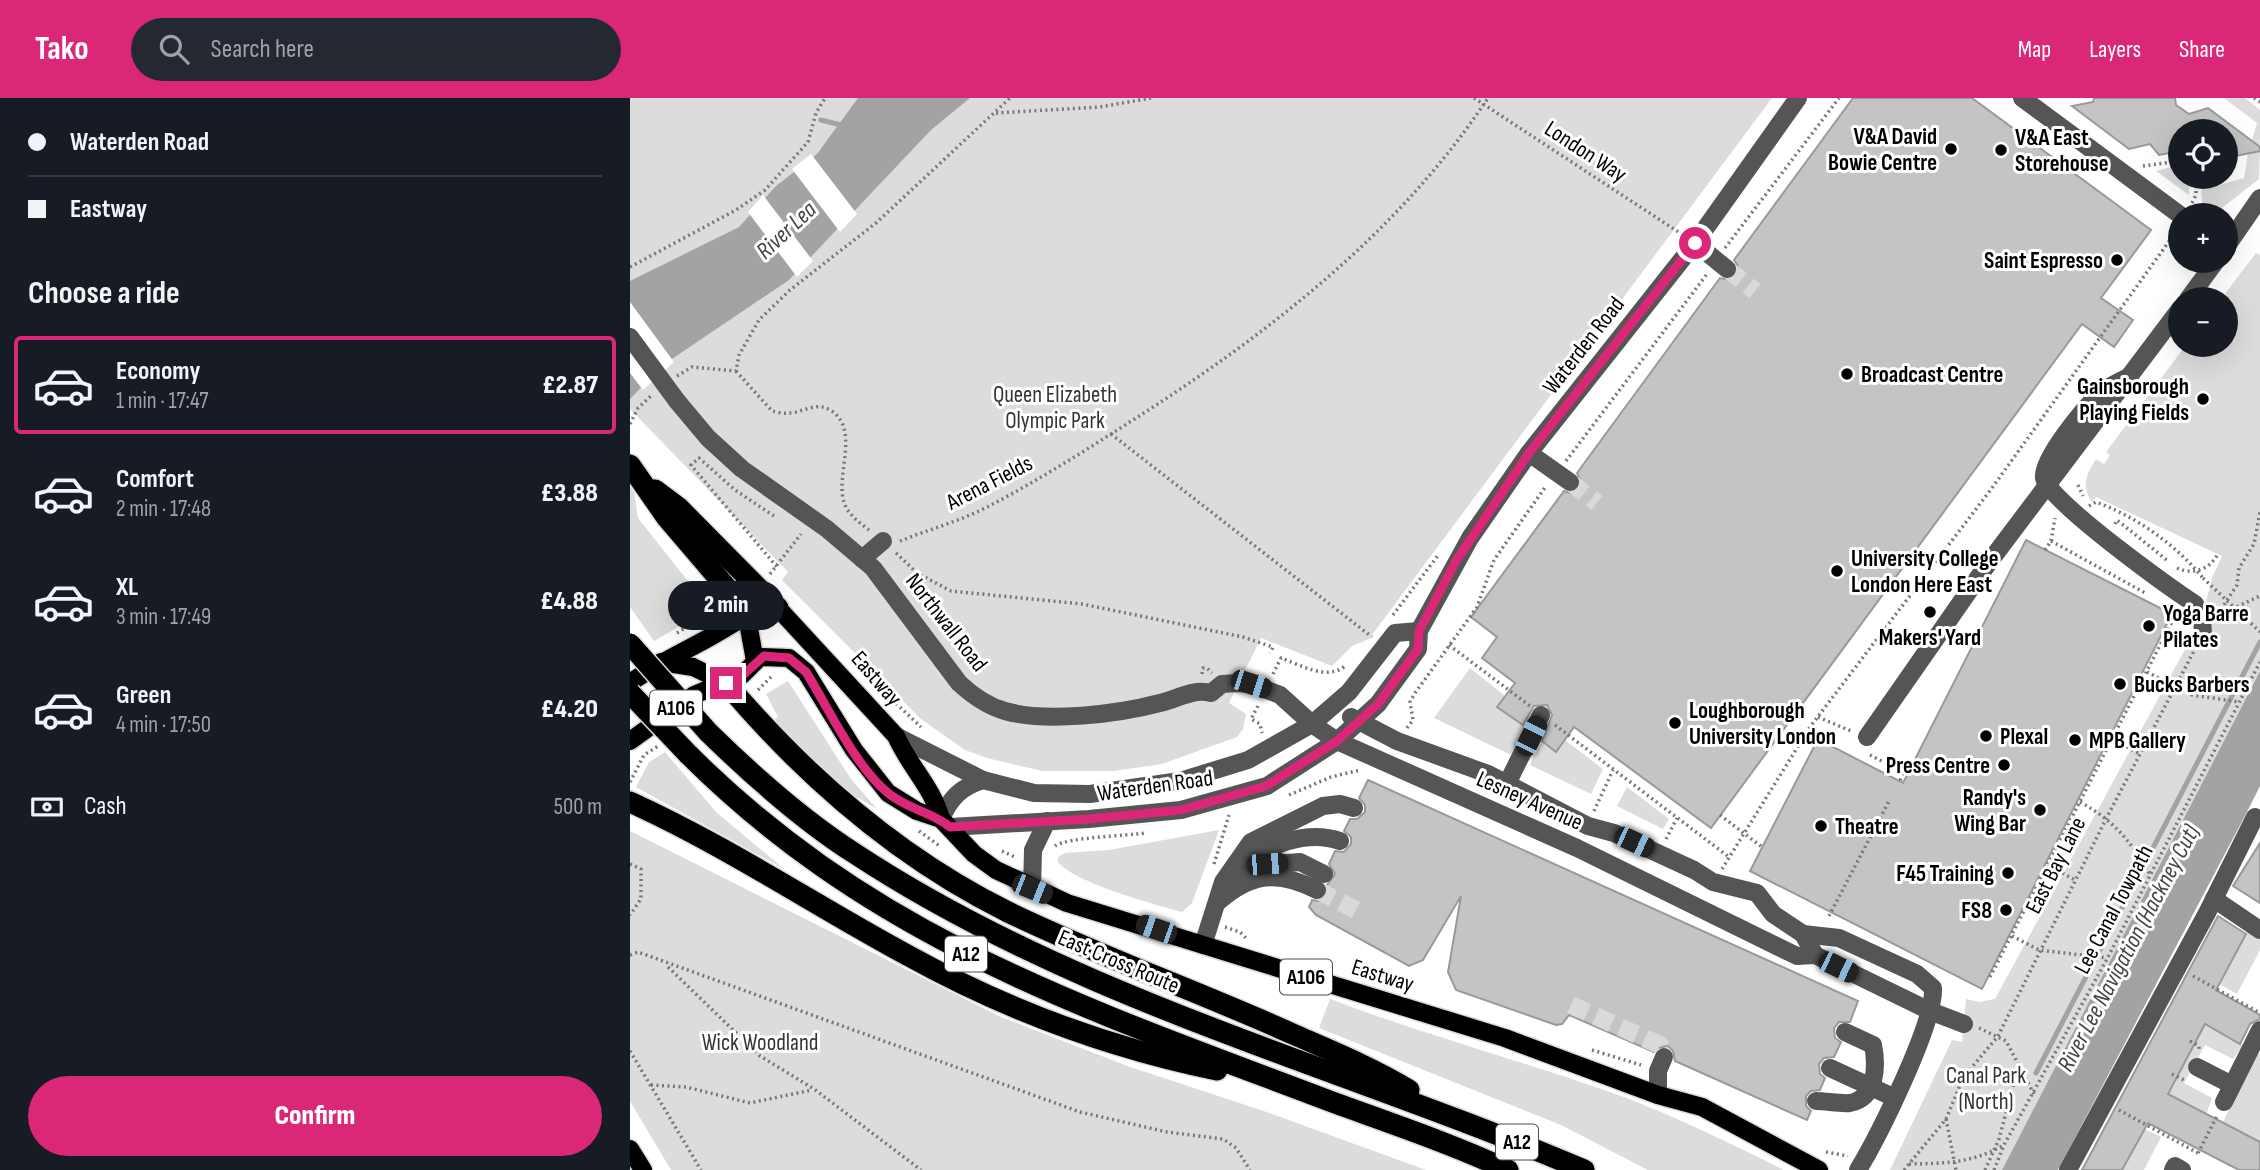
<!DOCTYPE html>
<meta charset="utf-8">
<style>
body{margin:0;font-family:"Sofia Sans Condensed",sans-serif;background:#242831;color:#f1f3f6;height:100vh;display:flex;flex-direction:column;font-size:26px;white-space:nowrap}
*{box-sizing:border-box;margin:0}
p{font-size:23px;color:#9ea1a6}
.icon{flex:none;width:38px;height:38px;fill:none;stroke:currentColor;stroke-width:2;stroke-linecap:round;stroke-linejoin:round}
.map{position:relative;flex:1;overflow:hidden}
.drawer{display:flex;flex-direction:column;background:#171b24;width:630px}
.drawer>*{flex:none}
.banner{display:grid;align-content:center;height:154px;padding:0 28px;background:#171b24}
.fabs{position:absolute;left:1538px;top:21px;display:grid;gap:14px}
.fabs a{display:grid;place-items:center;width:70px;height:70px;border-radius:50%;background:#171b24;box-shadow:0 7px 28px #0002;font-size:35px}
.end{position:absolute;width:32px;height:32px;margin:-16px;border:9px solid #db2777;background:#fff;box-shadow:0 0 0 4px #fff}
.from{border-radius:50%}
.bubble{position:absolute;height:49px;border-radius:24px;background:#171b24;box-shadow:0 7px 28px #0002;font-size:23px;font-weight:800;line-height:49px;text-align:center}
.car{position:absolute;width:21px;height:42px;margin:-21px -10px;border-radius:9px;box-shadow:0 0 5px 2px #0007;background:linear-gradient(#222 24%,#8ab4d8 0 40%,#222 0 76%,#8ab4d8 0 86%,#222 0)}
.banner b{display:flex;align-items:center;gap:24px;height:66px;font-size:26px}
.banner b+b{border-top:2px solid #363941}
.banner i{width:18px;height:18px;background:#f1f3f6}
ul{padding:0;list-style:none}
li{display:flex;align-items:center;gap:21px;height:98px;margin:0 14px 10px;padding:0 14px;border:4px solid transparent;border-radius:7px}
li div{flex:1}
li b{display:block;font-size:26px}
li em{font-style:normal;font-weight:800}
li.selected{border-color:#db2777}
li>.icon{width:63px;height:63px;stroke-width:1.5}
h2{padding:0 28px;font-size:32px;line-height:84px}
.pay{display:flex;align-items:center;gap:18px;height:77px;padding:0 28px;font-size:26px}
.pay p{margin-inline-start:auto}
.cta{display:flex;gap:14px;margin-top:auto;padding:14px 28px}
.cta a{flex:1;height:80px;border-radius:42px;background:#db2777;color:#fff;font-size:28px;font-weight:800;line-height:80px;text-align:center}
header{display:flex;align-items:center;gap:42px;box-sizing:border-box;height:98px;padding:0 35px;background:#db2777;color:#fff}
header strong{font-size:33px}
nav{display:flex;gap:38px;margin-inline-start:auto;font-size:24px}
.search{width:490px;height:63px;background:#242831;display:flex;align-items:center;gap:18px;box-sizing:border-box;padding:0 24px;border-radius:38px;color:#9ea1a6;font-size:26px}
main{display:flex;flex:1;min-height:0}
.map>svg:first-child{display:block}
.green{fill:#dcdcdc}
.water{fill:#a3a3a3}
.pier{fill:#fff}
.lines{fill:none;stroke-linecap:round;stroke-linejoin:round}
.stream{stroke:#a3a3a3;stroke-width:5}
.building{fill:#c4c4c4;stroke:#999;stroke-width:2}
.minor-tunnel{stroke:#d9d9d9;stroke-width:18;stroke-dasharray:18 9;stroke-linecap:butt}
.major-casing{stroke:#dbdbdb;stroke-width:21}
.highway-casing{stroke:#dbdbdb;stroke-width:24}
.path{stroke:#777;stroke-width:3.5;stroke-dasharray:2 3.5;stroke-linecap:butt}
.minor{stroke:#555;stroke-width:18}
.major{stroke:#000;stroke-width:18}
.highway{stroke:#000;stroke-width:21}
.highway-bridge-casing{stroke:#dbdbdb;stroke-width:24;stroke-linecap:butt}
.path-bridge{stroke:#777;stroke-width:3.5;stroke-dasharray:2 3.5;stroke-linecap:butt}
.minor-bridge{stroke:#555;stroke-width:18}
.highway-bridge{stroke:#000;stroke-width:21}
.route{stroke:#db2777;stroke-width:9}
.poi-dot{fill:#000;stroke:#fff;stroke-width:2.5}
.labels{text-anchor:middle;stroke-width:6;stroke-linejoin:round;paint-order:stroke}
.shield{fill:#fff;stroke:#4c4c4c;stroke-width:2}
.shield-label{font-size:21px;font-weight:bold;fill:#000}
.poi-label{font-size:23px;font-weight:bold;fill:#000;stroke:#fff;text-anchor:start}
.street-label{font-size:23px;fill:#000;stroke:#fff}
.park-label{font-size:23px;fill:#333;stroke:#fff}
.water-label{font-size:24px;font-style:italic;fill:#444;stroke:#fff}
</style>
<header>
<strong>Tako</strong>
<div class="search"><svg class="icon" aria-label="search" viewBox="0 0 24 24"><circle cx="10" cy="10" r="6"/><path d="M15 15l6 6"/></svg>Search here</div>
<nav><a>Map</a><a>Layers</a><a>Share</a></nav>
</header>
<main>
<section class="drawer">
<div class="banner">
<b><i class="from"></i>Waterden Road</b>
<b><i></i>Eastway</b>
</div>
<h2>Choose a ride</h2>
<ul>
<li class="selected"><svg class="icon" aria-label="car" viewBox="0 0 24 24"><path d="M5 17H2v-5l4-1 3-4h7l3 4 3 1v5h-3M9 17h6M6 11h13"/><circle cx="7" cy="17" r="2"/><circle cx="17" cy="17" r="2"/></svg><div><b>Economy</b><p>1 min · 17:47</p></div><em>£2.87</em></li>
<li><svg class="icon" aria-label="car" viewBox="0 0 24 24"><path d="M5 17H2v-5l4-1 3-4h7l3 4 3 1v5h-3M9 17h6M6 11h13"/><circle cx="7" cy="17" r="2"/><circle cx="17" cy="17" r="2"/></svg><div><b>Comfort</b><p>2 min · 17:48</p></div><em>£3.88</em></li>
<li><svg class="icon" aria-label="car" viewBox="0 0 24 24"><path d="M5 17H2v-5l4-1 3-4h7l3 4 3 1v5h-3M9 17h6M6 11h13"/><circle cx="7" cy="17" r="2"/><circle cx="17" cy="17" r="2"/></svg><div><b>XL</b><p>3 min · 17:49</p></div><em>£4.88</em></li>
<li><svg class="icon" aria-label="car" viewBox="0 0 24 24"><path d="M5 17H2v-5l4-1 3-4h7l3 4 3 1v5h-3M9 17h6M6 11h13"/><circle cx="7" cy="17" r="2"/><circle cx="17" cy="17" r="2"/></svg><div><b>Green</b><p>4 min · 17:50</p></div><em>£4.20</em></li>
</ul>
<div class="pay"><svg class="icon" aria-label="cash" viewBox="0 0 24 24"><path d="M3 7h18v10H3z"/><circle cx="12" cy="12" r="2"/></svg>Cash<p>500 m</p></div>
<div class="cta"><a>Confirm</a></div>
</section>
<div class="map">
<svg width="1630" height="1072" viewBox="0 0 1630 1072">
<rect width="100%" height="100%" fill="#fff"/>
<g class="green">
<path d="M0,0H1142L739,541L722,548L702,568L631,540L599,605L616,616L613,631L607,639L532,666L484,673H412L357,660L335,652L291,621L152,482L158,474L0,311Z"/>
<path d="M1594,0H1615L1630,12V49L1622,42L1627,25Z"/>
<path d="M1630,53L1629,81L1588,113L1582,116L1573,110L1571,92L1614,80L1618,55Z"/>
<path d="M1549,67L1550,79H1559V97L1526,73Z"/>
<path d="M1626,155L1630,157V573L1372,1072H1260L1322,942L1332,944L1336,901L1349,904L1365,901L1572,520L1582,480L1592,458L1466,399L1462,404C1451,389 1456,376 1466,361L1474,366L1480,357L1476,354L1556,247H1596V201H1591Z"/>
<path d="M0,389L4,394L8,420L80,511L24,543L0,509Z"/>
<path d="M840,570L875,598L868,609L895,628L881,657L804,620Z"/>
<path d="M158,583L221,681L247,711L206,687L143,623L148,619L136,596Z"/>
<path d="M935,642L973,671L961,696L900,667L912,643L926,654Z"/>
<path d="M35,654L86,714L154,771L6,689L19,664Z"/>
<path d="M997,689L1039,721L1033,731L987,708Z"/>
<path d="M589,732L562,805L552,814C526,807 443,784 428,764V759L435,755L479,752Z"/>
<path d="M0,733L371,919L500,969L631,1012L796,1072H41L0,1003Z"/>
<path d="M1617,833L1630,840V852L1607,896L1589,886Z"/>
<path d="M1585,894L1592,935L1613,947L1603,961L1575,947L1554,985L1582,1000L1576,1017L1517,1024Z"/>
<path d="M700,901C797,938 897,964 994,999C1049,1020 1101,1046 1154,1072H1018L931,1027L689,930Z"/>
<path d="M1627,955L1630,956V1044L1593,1024Z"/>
<path d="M1514,1031L1531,1039L1514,1072H1492Z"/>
</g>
<g class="water">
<path d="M228,0H340L301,32L159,182L33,267L0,301V183L109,129L146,88L187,56Z"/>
<path d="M1630,573V688L1617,714L1428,1072H1372Z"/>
</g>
<g class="pier">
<path d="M181,56L227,116L210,134L162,71Z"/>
<path d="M133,97L183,163L167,179L118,114Z"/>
<path d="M0,204L44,264L13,292L0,275Z"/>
</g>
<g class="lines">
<g class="stream">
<path d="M191,22L215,28"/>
<path d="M1406,975L1630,544"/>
</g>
</g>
<g class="building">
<path d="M1223,0H1342L1521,132L1471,200L1503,222L1484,249L1452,226L1081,730L944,629L926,654L912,643L922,617L917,607L904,608L893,627L867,609L885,585L852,560L867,539L841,519L934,393L940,395L949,391L951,384L947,375L1090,180L1100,182L1106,178L1108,168L1104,162Z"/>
<path d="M1464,0H1545L1546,7L1559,16L1578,10L1630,49V53L1596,60V33H1550V53L1529,57L1520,46L1499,51L1442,8L1463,4Z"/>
<path d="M1396,442L1542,516L1352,891L1120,773L1188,641L1273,685Z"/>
<path d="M738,682L1228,903L1220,924H1209L1204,930L1205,940L1211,944L1204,959L1194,960L1189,966L1190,976L1195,980L1190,992L1181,993L1176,998V1008L1181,1013L1177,1022L1045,963L1043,953L1038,948L1028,950L1024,954L939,917L932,926L926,927L826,892L818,874L831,798L793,862L779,868L686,817L679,809L682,802L689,803L697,797V787L705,776L699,766L705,753L714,754L721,746V739L714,733L720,721H727L735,714V707L729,700Z"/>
<path d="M1630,745V805L1603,788Z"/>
<path d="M1588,818L1616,836L1586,892L1630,917V921L1620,926L1610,946L1575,926L1538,996L1630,1044V1072H1609L1518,1025L1492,1072H1452Z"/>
</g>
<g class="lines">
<g class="minor-tunnel">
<path d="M1097,171L1125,193"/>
<path d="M940,384L967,405"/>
<path d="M687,792L726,812"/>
<path d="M941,907L1030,947L1034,959"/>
</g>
<g class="major-casing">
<g id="major">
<path d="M117,519L125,563"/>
<path d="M31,564L63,569L96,585"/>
<path d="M0,585C30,563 57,553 87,535C106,524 125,511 148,510L266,638C279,668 303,690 311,721"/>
<path d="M0,643L64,597L112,577L130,559L159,560L176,574L224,652L258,695L287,713L311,721L344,756L366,772L437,805L875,940L1028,997L1072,1009L1189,1072"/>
<path d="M0,1051L13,1072"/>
</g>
</g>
<g class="highway-casing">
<g id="highway">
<path d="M0,367L37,420L102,496L117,519"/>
<path d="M25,392L49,410L148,510"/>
<path d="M96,585C174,677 269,760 378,814C471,859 570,894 665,937C704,954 743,970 779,992"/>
<path d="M78,634C123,678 171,721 224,755C447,902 710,968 954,1072"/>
<path d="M58,656C246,844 463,913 705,1005C763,1026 822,1046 878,1072"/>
<path d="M0,704C97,748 186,808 279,858C375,911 480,950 587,972"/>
</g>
</g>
<g class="path">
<path d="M844,0L1050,135"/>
<path d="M1624,0L1630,4"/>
<path d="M366,15L470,9L521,0"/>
<path d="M1513,68L1550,63"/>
<path d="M1562,105L1566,97V79"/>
<path d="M1095,150L1209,0"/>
<path d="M0,169L106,112L135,92L178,44L186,15L195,0"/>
<path d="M106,273L142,313C147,314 153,316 159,315C172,315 186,303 200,312C231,330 205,378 214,404C218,417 229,424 239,432"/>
<path d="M47,278L62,269L106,273L109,257L129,222L160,192L246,125L380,0"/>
<path d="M0,326L8,310L22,297"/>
<path d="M481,336L742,539"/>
<path d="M936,363L1077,176"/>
<path d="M1448,387L1453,398"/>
<path d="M1459,408L1466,404C1507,419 1546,447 1573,480"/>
<path d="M144,418L105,392L69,360L61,367L147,469"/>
<path d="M1485,426L1487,422L1538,463"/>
<path d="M270,443C300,431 334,422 363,406C416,378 467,345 517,313C648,228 771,131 858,0"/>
<path d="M1421,443L1517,496"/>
<path d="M1415,452L1421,443L1425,420"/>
<path d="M266,455L287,475L321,493L452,506L613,539L643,549L640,555"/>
<path d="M1547,470C1563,477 1579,472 1588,456"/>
<path d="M140,476L171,436"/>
<path d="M1588,516L1607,487L1609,470L1624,446L1630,414"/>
<path d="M763,517L809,456"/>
<path d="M1587,518L1630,498"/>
<path d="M47,535L88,509"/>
<path d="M819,547L900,608"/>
<path d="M1517,574L1562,597L1610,604"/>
<path d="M572,576L573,570H577L582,575"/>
<path d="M643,576L651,560C671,567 697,583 715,568"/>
<path d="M238,579L291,629"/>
<path d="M128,592L142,578"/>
<path d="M628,608L621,621L630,626L632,635"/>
<path d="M1188,619L1221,633"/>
<path d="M925,627L1099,759"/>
<path d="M777,630L783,622L780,604L785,595L847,509L864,462L916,388"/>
<path d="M1482,641L1510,656"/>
<path d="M1240,657L1273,674L1270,683"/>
<path d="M0,684L14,657L28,648"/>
<path d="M659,697L701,679L730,672"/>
<path d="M1450,704C1486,724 1499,742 1520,776"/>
<path d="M964,713L983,672"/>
<path d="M1090,717L1132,749"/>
<path d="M289,733L311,749"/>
<path d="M1036,741L1047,720"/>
<path d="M425,748C438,739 496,738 516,735"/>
<path d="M372,753L387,760"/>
<path d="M0,766L11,771V801L0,817"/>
<path d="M584,766L599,717"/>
<path d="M1418,767L1445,782"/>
<path d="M1092,771L1180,629L1362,390L1545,135"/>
<path d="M1199,818L1259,703"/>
<path d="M595,829L610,834L618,842"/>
<path d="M1382,838L1409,852L1477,860"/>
<path d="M0,857L8,854L450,1014L537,1034L593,1041L606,1050L620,1072"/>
<path d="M38,869L130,958L184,991L291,1072"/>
<path d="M1563,878L1630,915"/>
<path d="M1360,879L1545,518V512"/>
<path d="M1349,930L1376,943L1404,996"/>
<path d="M1560,943L1569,948V953"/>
<path d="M962,952L1011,967"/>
<path d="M0,953L71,1072"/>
<path d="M1542,976L1554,982"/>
<path d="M21,987L56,989L120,1005L182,992"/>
<path d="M1489,1012L1568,1055"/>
<path d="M1316,1021L1326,1072"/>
<path d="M1196,1054L1218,1058"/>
<path d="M1568,1055L1587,1018"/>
<path d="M1279,1066C1315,1065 1339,1066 1372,1048"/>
<path d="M1274,1072L1316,1021L1333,980L1368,938L1477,719L1565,551"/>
<path d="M1355,1072L1369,1041L1389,966"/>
<path d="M1364,1072L1374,1047L1477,861L1630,564"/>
</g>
<g class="minor">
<path d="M1392,0L1550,117"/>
<path d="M1065,145L1097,171"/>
<path d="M1596,149L1630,100"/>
<path d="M1558,201L1586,163"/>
<path d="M1496,280C1487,285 1476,290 1469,296C1455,309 1411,362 1414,380C1419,403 1540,490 1565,506L1572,520L1573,536"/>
<path d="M47,303L78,340L112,371L197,431L243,470L329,585C343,598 357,608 375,613C416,625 488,616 530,605C548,601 563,590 581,595L592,586L607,585L621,586L650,597L682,626L707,643L947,750L1167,858L1185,857L1300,913L1334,926"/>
<path d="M899,355L940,384"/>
<path d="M232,461L253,443"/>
<path d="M721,619L767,643L858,676L958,728L984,735L1064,772L1083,784L1127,795L1143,816L1173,836L1185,857"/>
<path d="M266,638L353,682L404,695L460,696L550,683L618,662L682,626L719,594L765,535L789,533"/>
<path d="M1237,639L1357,467L1550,211"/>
<path d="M877,686L911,617"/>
<path d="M311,721C320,700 331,689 353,682"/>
<path d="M320,729L459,721L551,712L637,688L707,643L748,606L788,551L789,533L840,440L899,355L1065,145L1168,0"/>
<path d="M610,769L670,764L694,776"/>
<path d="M609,770C634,748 676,731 710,743"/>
<path d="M402,791L403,752L417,723"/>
<path d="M1584,801L1630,832"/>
<path d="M589,803C621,775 648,772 687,792"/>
<path d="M1173,836L1209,840L1287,876L1303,890C1305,925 1248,1039 1228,1072"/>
<path d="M573,847L593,784L621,744L693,708L710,706L724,710"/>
<path d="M1567,969L1602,987"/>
<path d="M1200,970L1265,1000"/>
<path d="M1028,997V973L1034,959"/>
<path d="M1186,1003C1196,1003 1210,1006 1220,1005C1247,1000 1247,967 1243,947L1215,934"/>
<path d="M1594,1004L1630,932"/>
<path d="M1438,1072L1577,815L1625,719"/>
<path d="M1543,1072L1545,1068L1552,1072"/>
</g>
<use href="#major" class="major"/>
<use href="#highway" class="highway"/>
<g class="highway-bridge-casing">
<g id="highway-bridge">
<path d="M0,546L78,634"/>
<path d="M0,595L58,656"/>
</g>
</g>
<path class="path-bridge" d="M1573,480L1630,534"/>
<path class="minor-bridge" d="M0,239L47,303"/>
<use href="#highway-bridge" class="highway-bridge"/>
</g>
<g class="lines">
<path class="route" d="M96,585L112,578L134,558L159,560L176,574C199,611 225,668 258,695C277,711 302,714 320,729L459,721L551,712L636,688L707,643L748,606L788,551L789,533L826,463L899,355L1065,145"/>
</g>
<g class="poi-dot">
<circle cx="1321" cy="51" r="7"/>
<circle cx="1371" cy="52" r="7"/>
<circle cx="1487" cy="162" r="7"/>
<circle cx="1217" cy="276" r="7"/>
<circle cx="1573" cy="301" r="7"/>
<circle cx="1207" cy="473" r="7"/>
<circle cx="1300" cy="514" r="7"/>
<circle cx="1519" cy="528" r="7"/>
<circle cx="1490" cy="586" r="7"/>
<circle cx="1045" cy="625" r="7"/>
<circle cx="1356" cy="638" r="7"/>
<circle cx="1445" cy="642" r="7"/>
<circle cx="1374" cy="667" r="7"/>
<circle cx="1410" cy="712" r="7"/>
<circle cx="1191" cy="728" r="7"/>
<circle cx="1378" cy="775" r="7"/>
<circle cx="1376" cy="812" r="7"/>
</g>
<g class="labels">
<g class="shield">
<rect x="20" y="592.5" width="52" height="35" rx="5"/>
<rect x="315" y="838.5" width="42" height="35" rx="5"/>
<rect x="650" y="861.5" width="52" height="35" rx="5"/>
<rect x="866" y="1026.5" width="42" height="35" rx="5"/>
</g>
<g class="shield-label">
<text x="46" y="617">A106</text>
<text x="336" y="863">A12</text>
<text x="676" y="886">A106</text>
<text x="887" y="1051">A12</text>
</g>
<g class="poi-label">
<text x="1307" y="46" text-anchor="end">V&amp;A David<tspan x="1307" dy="26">Bowie Centre</tspan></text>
<text x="1385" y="47">V&amp;A East<tspan x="1385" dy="26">Storehouse</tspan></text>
<text x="1473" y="170" text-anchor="end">Saint Espresso</text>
<text x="1231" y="284">Broadcast Centre</text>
<text x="1559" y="296" text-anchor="end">Gainsborough<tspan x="1559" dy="26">Playing Fields</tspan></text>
<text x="1221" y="468">University College<tspan x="1221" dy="26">London Here East</tspan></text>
<text x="1533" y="523">Yoga Barre<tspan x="1533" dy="26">Pilates</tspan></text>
<text x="1300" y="547" text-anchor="middle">Makers' Yard</text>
<text x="1504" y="594">Bucks Barbers</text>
<text x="1059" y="620">Loughborough<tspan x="1059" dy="26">University London</tspan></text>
<text x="1370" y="646">Plexal</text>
<text x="1459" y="650">MPB Gallery</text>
<text x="1360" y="675" text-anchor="end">Press Centre</text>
<text x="1396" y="707" text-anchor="end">Randy's<tspan x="1396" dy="26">Wing Bar</tspan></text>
<text x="1205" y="736">Theatre</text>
<text x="1364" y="783" text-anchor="end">F45 Training</text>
<text x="1362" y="820" text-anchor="end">FS8</text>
</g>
<g class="street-label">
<text transform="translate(956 53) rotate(33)" y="8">London Way</text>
<text transform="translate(953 247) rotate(-52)" y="8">Waterden Road</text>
<text transform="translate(359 384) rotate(-27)" y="8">Arena Fields</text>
<text transform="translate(317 524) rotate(52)" y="8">Northwall Road</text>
<text transform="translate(247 580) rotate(49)" y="8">Eastway</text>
<text transform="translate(525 687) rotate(-8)" y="8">Waterden Road</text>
<text transform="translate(900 702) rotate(24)" y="8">Lesney Avenue</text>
<text transform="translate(1425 767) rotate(-63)" y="8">East Bay Lane</text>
<text transform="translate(1483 811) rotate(-62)" y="8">Lee Canal Towpath</text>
<text transform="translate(489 863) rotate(23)" y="8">East Cross Route</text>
<text transform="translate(753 877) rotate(17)" y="8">Eastway</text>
</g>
<g class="park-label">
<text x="425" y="304">Queen Elizabeth<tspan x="425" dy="26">Olympic Park</tspan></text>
<text x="130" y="952">Wick Woodland</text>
<text x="1356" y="985">Canal Park<tspan x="1356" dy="26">(North)</tspan></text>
</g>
<g class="water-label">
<text transform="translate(156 132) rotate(-43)" y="8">River Lea</text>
<text transform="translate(1498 850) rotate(-62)" y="8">River Lee Navigation (Hackney Cut)</text>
</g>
</g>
</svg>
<div class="fabs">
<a><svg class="icon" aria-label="locate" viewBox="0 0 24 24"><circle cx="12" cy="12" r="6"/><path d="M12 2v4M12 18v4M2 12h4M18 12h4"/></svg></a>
<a>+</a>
<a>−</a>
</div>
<i class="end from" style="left:1065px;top:145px"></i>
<i class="end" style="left:96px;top:585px"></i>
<div class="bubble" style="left:38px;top:483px;width:116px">2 min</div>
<i class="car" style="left:621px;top:586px;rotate:108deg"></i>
<i class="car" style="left:901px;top:638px;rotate:26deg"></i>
<i class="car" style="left:1004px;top:744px;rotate:115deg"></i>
<i class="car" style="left:637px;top:766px;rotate:86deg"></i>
<i class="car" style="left:402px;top:791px;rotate:112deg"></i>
<i class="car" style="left:526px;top:831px;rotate:289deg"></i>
<i class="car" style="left:1208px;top:869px;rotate:116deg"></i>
</div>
</main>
